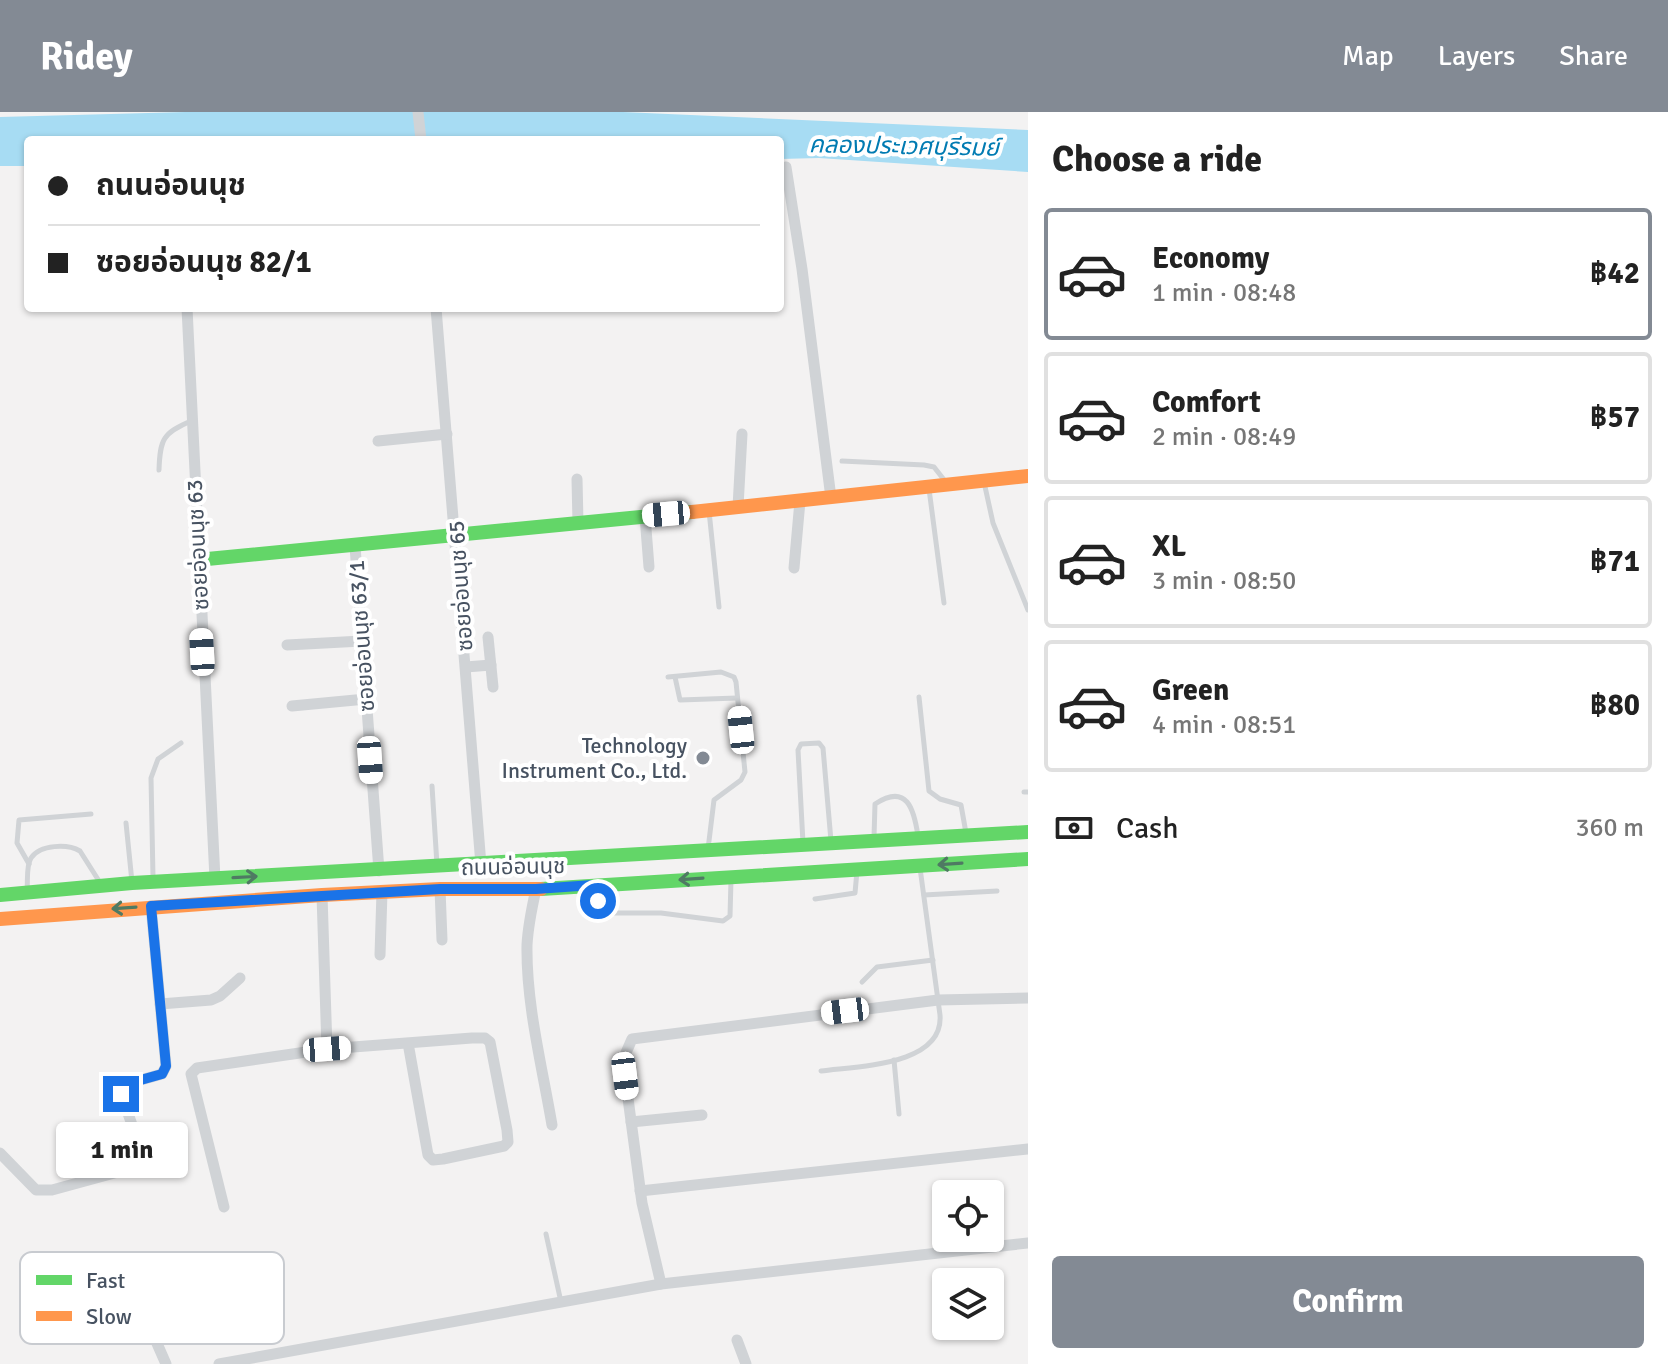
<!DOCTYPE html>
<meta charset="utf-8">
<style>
body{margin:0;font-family:Signika,"Noto Sans Thai",sans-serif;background:#f6f6f6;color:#222;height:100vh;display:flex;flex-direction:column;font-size:30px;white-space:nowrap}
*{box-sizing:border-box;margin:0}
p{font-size:26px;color:#767676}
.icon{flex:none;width:44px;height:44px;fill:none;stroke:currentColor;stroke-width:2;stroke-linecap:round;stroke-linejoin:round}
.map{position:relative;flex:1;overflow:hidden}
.side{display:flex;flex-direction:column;background:#fff;width:640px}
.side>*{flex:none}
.guide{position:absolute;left:24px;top:24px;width:760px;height:176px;border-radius:8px;box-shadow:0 2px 6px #0004;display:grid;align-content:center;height:176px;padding:0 24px;background:#fff}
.fabs{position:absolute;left:932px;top:1068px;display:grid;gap:16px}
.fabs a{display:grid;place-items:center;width:72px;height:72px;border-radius:8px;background:#fff;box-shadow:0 2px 6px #0004;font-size:40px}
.end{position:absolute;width:36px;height:36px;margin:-18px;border:10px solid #1a73e8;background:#fff;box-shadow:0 0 0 4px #fff}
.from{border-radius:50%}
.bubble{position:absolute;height:56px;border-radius:8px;background:#fff;box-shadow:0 2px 6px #0004;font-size:26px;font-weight:800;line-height:56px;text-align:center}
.car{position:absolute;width:24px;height:48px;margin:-24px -12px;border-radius:10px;box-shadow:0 0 6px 2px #0007;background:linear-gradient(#fff 24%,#345 0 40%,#fff 0 76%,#345 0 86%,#fff 0)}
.guide b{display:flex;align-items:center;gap:28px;height:76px;font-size:30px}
.guide b+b{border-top:2px solid #e0e0e0}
.guide i{width:20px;height:20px;background:#222}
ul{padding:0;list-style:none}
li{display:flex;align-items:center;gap:24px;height:132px;margin:0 16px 12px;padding:0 8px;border:4px solid #e0e0e0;border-radius:8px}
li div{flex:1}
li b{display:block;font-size:30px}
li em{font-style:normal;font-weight:800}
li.current{border-color:#838a94}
li>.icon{width:72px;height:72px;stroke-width:1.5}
h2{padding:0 24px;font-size:36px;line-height:96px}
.pay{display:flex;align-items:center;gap:20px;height:88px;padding:0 24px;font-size:30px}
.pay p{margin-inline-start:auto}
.primary-button{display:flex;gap:16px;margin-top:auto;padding:16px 24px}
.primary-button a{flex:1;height:92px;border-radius:8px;background:#838a94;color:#fff;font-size:32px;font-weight:800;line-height:92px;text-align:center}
header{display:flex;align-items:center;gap:48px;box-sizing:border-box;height:112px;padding:0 40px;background:#838a94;color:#fff}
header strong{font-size:38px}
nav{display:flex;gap:44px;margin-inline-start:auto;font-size:28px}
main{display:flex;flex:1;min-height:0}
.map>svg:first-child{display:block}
.water{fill:#a7dcf3}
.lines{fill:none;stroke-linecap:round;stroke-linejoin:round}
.lane{stroke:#d0d3d6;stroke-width:5}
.street{stroke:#d0d3d6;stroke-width:11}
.fast{stroke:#63d668;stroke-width:14}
.slow{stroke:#ff974d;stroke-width:14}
.oneway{stroke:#4f7a63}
.route{stroke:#1a73e8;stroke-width:10}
.poi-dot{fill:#838a94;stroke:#fff;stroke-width:3}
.labels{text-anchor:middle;stroke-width:8;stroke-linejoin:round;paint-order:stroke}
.street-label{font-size:22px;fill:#475261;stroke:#fff}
.poi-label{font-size:22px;fill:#475261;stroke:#fff;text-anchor:end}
.water-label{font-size:24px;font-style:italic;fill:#017bb2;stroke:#fff}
.key{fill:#fff;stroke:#c8cbd0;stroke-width:2}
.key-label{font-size:22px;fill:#475261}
</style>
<header>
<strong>Ridey</strong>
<nav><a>Map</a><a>Layers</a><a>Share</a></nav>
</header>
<main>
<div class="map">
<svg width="1028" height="1252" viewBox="0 0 1028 1252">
<rect width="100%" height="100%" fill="#f3f2f2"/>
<path class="water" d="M185,0H623L1028,18V60L819,46L780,47V28H28V54H0V5Z"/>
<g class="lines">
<g class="lane">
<path d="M842,349L924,353L934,355L945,369"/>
<path d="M159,358C160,327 163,321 191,309"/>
<path d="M984,370L993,411L1028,498"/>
<path d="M929,377L944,491"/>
<path d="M709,399L719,495"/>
<path d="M668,565L721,560L734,565L736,570L745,660L741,668L714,688L708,737"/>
<path d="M675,565L680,588L737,586"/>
<path d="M919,585L929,679L940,687L961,693L966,721"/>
<path d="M432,674L437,753"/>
<path d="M1024,680H1028"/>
<path d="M126,711L132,770"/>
<path d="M874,725L875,692C907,671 914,697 918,724"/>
<path d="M803,731L798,638L801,632L819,631L823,636L831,729"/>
<path d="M29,752L17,731L19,708L91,702"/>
<path d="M153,765L151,666L158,647L181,631"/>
<path d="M27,778C28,768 26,754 31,746C40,732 68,732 80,739L99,769"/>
<path d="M594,778L604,801H661L723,809L730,804L731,768"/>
<path d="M924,783L997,779"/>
<path d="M815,787L855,781L857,759"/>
<path d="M862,870L877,855L933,848"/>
<path d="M894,948L899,1002"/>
<path d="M821,959C856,954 944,954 940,903L920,756"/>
<path d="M546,1122L561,1190"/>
</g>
<g class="street">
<path d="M418,0L421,28"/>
<path d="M786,55L802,157L831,386"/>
<path d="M187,196L215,767"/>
<path d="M436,196L481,753"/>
<path d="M378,329L447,322"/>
<path d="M577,367L578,411"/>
<path d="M738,395L742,322"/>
<path d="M645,404L649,455"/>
<path d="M355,434L379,759"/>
<path d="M794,456L800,389"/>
<path d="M488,525L493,575"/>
<path d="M287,533L362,529"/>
<path d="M466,555L491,553"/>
<path d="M292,594L366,587"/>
<path d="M440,777L442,828"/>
<path d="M536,777C532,795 528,814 527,833C526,892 542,954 552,1013"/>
<path d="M380,843L382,780"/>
<path d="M160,892L211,888L220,884L240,866"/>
<path d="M327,937L472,926H485L490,930L507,1018L508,1030L504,1034L443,1047L433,1048L428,1043L408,931"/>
<path d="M631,1010L702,1003"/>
<path d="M0,1041L36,1078H52L129,1057L139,1045L140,1035L121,982L130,971L162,962L166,954L151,794"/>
<path d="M640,1079L1028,1037"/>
<path d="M224,1095L191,962L197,956L327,937L322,783"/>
<path d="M661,1172L642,1091L625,964V943L632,927L938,888L1028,886"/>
<path d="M134,1179L166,1252"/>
<path d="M737,1228L746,1252"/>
<path d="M219,1252L661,1172L1028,1131"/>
</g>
<g class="fast">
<path d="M197,448L692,400"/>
<path d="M541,777L1028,747"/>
<path d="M0,783L132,771L1028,720"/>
</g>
<g class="slow">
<path d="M692,400L1028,364"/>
<path d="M0,807L322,783L440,777H541"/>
</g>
</g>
<defs><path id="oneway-shaft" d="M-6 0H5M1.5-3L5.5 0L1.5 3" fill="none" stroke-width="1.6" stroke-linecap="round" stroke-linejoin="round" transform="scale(2)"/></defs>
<g class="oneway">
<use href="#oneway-shaft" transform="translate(950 752) rotate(176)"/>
<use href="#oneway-shaft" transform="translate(245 765) rotate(-3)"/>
<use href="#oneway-shaft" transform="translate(691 767) rotate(176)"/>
<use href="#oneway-shaft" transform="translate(124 796) rotate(176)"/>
</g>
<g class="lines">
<path class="route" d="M121,982L130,971L162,962L166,954L151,794L440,777H536L593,773L598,789"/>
</g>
<circle class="poi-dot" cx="703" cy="646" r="8"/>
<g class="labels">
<g class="street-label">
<text transform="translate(197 433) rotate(-93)" y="8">ซอยอ่อนนุช 63</text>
<text transform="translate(460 474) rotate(-94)" y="8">ซอยอ่อนนุช 65</text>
<text transform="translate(361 524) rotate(-94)" y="8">ซอยอ่อนนุช 63/1</text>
<text transform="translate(513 754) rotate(-1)" y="8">ถนนอ่อนนุช</text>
</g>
<g class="poi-label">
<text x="687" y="641">Technology<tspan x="687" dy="25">Instrument Co., Ltd.</tspan></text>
</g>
<g class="water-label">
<text transform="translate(904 34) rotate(1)" y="8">คลองประเวศบุรีรมย์</text>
</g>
</g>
<rect x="20" y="1140" width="264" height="92" rx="12" class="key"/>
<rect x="36" y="1163" width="36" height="10" fill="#63d668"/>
<rect x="36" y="1199" width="36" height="10" fill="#ff974d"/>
<g class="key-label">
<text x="86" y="1176">Fast</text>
<text x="86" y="1212">Slow</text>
</g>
</svg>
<div class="fabs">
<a><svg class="icon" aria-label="locate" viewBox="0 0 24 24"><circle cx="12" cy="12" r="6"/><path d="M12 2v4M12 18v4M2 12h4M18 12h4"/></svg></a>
<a><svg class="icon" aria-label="layers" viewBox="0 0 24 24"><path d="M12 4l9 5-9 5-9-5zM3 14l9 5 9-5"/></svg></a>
</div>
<i class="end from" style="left:598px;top:789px"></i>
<i class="end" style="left:121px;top:982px"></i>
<div class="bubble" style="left:56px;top:1010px;width:132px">1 min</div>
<i class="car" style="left:666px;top:402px;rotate:265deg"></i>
<i class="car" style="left:202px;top:540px;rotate:357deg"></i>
<i class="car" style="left:741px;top:618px;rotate:354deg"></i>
<i class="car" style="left:370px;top:648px;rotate:176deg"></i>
<i class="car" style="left:845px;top:899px;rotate:263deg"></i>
<i class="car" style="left:327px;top:937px;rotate:86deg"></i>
<i class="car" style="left:625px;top:964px;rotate:173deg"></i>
<div class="guide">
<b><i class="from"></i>ถนนอ่อนนุช</b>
<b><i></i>ซอยอ่อนนุช 82/1</b>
</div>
</div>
<section class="side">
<h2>Choose a ride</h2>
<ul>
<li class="current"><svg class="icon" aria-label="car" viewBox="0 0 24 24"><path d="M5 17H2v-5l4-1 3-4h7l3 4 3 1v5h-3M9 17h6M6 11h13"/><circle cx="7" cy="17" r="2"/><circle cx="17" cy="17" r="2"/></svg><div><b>Economy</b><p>1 min · 08:48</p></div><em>฿42</em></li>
<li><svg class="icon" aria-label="car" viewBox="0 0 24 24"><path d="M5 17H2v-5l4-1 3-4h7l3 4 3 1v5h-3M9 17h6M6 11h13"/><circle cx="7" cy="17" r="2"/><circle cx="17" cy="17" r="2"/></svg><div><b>Comfort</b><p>2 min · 08:49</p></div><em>฿57</em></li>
<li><svg class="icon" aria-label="car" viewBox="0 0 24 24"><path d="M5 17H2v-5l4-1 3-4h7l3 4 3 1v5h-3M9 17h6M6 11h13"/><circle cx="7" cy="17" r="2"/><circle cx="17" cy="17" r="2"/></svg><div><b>XL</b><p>3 min · 08:50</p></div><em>฿71</em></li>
<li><svg class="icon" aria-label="car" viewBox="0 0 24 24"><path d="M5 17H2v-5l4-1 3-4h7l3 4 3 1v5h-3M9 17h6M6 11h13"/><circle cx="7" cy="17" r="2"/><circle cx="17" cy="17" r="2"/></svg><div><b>Green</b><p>4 min · 08:51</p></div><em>฿80</em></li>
</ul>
<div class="pay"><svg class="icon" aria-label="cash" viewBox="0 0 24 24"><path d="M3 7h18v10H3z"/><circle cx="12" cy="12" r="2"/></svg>Cash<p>360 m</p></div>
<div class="primary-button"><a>Confirm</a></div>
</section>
</main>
